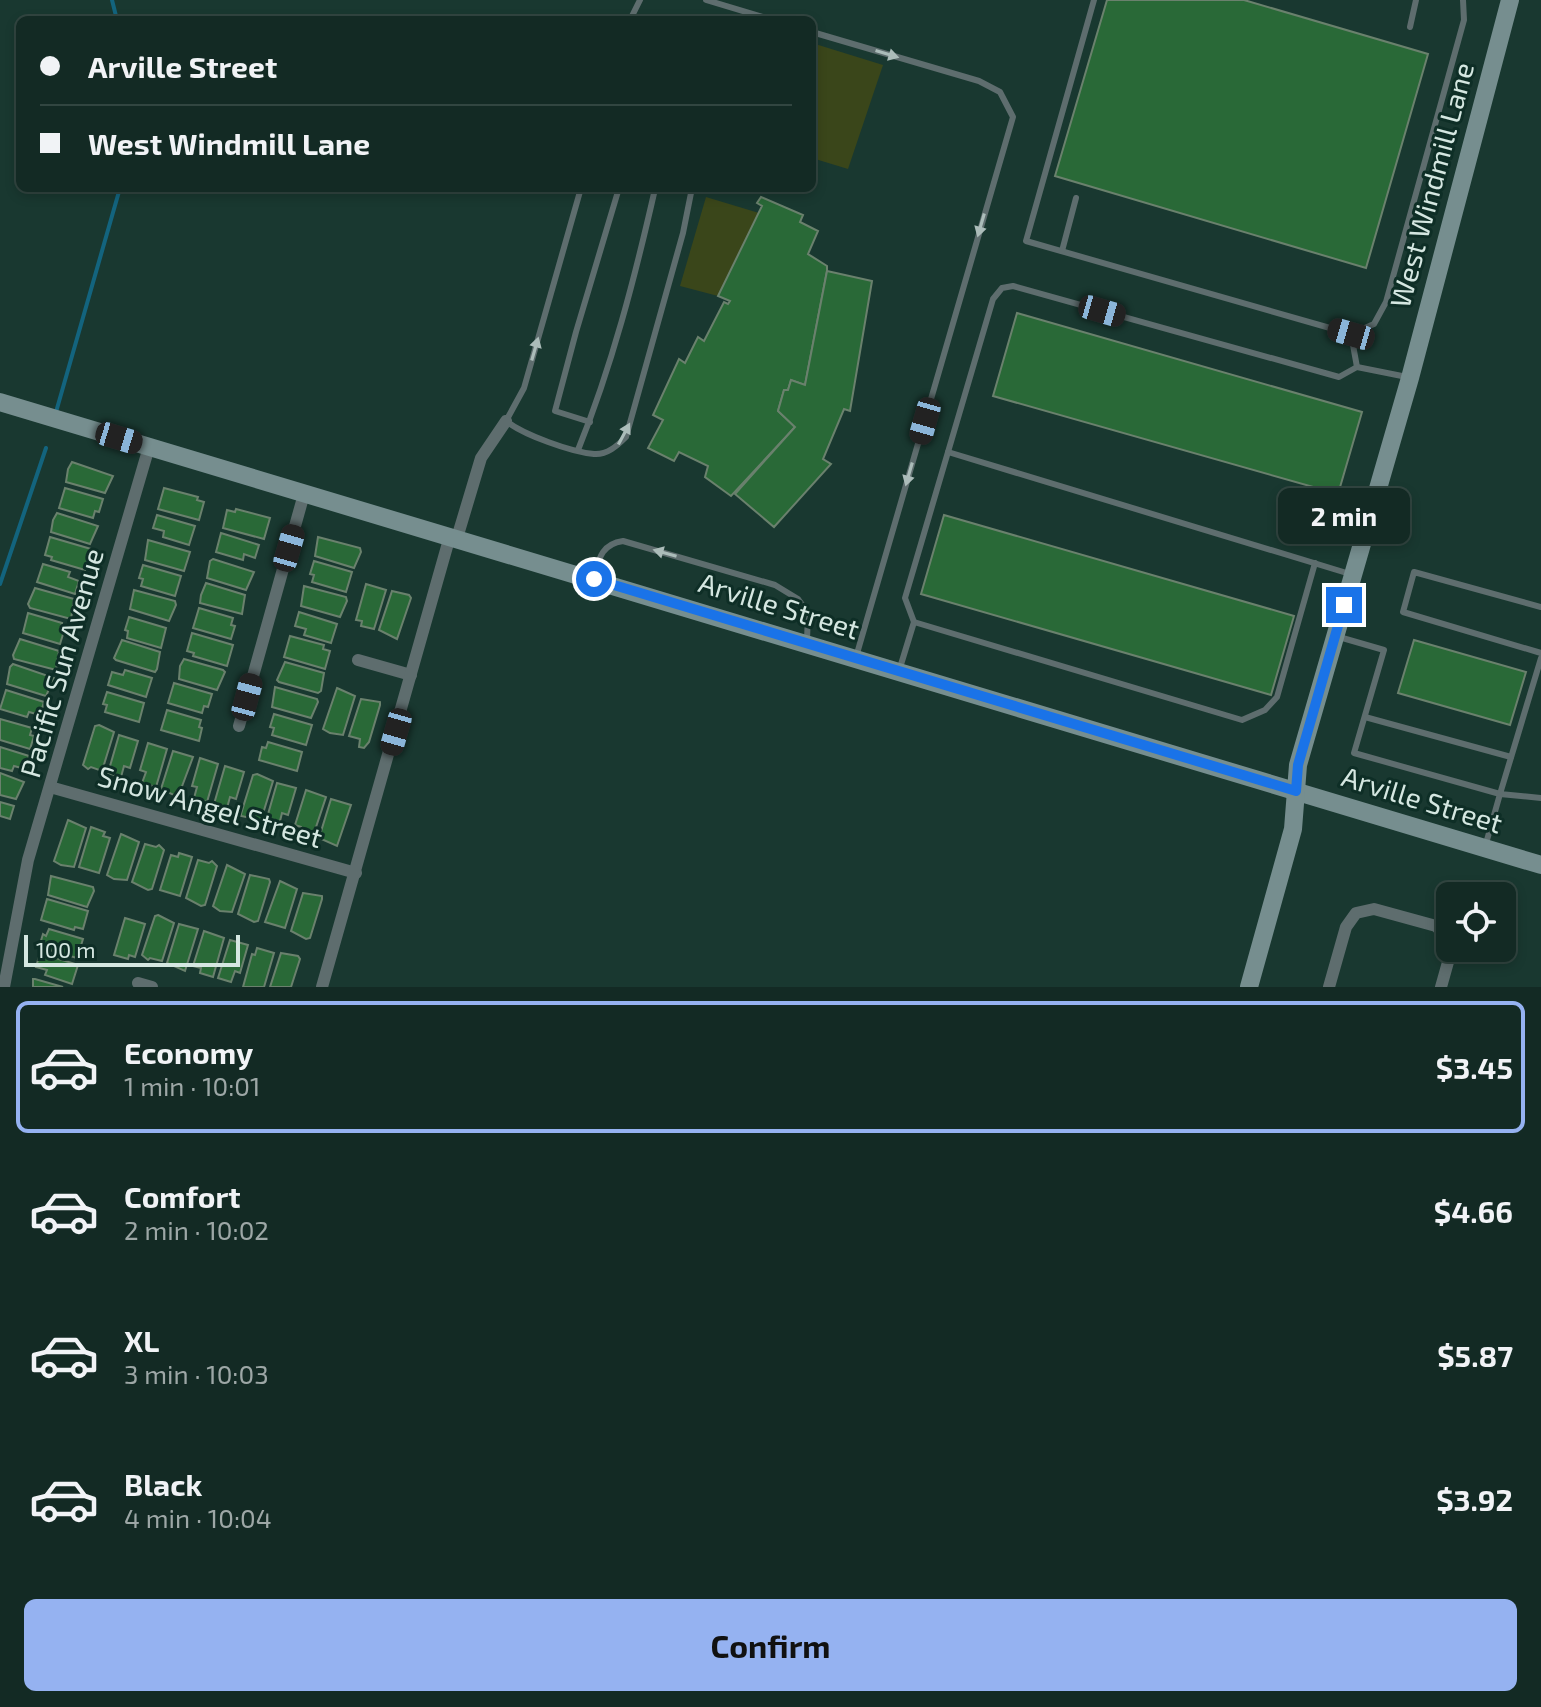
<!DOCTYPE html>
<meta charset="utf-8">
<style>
body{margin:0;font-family:"Exo 2",sans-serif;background:#1c322c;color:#f1f3f6;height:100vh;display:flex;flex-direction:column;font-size:30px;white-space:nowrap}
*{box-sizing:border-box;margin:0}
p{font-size:26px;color:#9da7a6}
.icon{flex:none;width:44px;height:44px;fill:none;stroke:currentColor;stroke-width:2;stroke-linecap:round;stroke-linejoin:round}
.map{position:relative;height:987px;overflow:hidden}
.drawer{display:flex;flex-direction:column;background:#132a24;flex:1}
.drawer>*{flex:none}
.guide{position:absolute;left:16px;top:16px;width:800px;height:176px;border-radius:12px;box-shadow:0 4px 12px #0003,0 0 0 2px #324641;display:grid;align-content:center;height:176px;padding:0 24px;background:#132a24}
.fabs{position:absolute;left:1436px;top:882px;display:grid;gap:16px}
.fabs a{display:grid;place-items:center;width:80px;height:80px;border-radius:12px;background:#132a24;box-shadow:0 4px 12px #0003,0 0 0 2px #324641;font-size:40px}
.scale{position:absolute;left:24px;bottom:20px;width:216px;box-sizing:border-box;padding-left:8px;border:4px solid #d5e7e1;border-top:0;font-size:22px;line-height:28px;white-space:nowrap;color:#d5e7e1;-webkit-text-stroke:6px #0e2e26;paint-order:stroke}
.end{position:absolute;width:36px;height:36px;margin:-18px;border:10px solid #1a73e8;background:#fff;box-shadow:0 0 0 4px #fff}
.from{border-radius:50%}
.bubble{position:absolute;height:56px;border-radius:12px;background:#132a24;box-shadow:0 4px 12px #0003,0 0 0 2px #324641;font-size:26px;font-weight:700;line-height:56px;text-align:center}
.car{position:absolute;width:24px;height:48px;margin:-24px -12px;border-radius:10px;box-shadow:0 0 6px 2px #0007;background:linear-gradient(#222 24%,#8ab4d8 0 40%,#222 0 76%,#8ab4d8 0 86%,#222 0)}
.guide b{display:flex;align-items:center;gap:28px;height:76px;font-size:30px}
.guide b+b{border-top:2px solid #324641}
.guide i{width:20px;height:20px;background:#f1f3f6}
ul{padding:14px 0 0;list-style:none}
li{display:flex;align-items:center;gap:24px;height:132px;margin:0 16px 12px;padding:0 8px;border:4px solid transparent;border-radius:12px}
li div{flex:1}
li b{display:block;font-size:30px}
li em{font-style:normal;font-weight:700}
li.current{border-color:#95b2f1}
li>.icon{width:72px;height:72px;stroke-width:1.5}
.button{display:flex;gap:16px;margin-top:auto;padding:16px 24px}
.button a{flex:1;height:92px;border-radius:12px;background:#95b2f1;color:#111;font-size:32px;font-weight:700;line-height:92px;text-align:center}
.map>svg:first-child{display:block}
.green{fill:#3a461a}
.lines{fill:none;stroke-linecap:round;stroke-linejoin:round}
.stream{stroke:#13647e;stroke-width:4}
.building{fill:#296937;stroke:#6a816d;stroke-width:2}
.lane{stroke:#5e6d6e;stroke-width:6}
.street{stroke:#5e6d6e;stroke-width:12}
.secondary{stroke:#768e8f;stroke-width:18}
.oneway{fill:#abbcb9}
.route{stroke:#1a73e8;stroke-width:10}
.labels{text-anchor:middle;stroke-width:6;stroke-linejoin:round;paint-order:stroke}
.street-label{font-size:28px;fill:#d5e7e1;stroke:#0e2e26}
</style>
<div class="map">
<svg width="1541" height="987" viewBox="0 0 1541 987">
<rect width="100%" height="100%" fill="#193830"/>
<g class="green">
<path d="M812,43L883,65L848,169L812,158Z"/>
<path d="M706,197L759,213L718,296L680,286Z"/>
</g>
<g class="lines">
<g class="stream">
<path d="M112,0L117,20"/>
<path d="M56,412L120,188"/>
<path d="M0,584L46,448"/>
</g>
</g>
<g class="building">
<path d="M1107,0H1244L1428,54L1366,268L1055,176Z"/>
<path d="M761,197L803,215L800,222L818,231L808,254L827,266V271L805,385L791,380L788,390H784L778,411L795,427L731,496L705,477L708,466L679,452L674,461L648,448L663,420L653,415L679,359L685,363L698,337L704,341L724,302L728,304L730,301L718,296L762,206L757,203Z"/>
<path d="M827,271L872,281L850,411L844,409L823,459L831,464L774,527L735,494L795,427L778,411L784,390H788L791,380L805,385Z"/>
<path d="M1017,313L1362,412L1338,494L993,396Z"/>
<path d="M72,462L113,476L105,493L66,482L68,469Z"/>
<path d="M65,488L103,499L99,512L95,511L93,518L59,508Z"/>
<path d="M164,488L198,497L197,500L204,502L199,520L158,509Z"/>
<path d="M236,509L270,518L264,539L223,528L227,510L235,512Z"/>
<path d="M57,513L98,526L90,544L51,532L53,520Z"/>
<path d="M157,515L195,526L189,545L163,537L164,531L153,528Z"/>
<path d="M944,515L1294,616L1271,695L921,594Z"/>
<path d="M221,533L259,545L255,558L244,554L243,560L216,552Z"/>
<path d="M50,537L91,549L85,570L51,560L52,557L45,555Z"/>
<path d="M318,537L360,548L361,552L354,568L315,556Z"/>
<path d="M148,540L190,552L184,571L145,560Z"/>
<path d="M213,559L254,572L246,590L207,578L210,561Z"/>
<path d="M314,561L352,572L346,592L312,582L314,575L310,574Z"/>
<path d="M43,564L70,572L68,577L79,581L75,594L37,582Z"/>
<path d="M143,565L181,576L175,596L141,586L143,579L139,578Z"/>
<path d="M206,583L245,595L242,614L200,603L201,595Z"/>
<path d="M366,584L386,590L374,629L361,626L362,621L356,620Z"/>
<path d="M304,586L346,597L347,601L340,617L301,606Z"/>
<path d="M35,588L74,599L71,619L30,608L28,604Z"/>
<path d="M134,590L175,601L176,605L169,621L130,609Z"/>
<path d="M392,591L409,595L411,598L397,639L379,630Z"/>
<path d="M199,608L233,618L231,625L235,626L231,639L193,628Z"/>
<path d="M299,612L337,624L331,643L304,635L306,629L295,626Z"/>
<path d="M28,613L62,623L60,630L64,631L60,644L23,633Z"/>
<path d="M129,617L166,628L161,648L127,638L128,631L125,630Z"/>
<path d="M192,633L233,645L227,666L193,656L194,653L187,651Z"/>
<path d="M290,636L324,645L323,649L330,651L325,669L284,657Z"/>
<path d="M20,639L59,651L56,670L14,659L13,655Z"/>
<path d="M122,640L160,652L157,669L155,672L116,660L114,658Z"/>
<path d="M1414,640L1526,672L1510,725L1398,693Z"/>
<path d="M184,659L223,670L225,672L217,690L179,679L180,666Z"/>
<path d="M285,662L324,673L321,691L318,693L279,682L277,680Z"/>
<path d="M13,664L54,678L46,696L7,684L10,667Z"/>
<path d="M125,670L152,678L146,697L108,685L112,672L123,675Z"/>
<path d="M174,683L212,694L208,707L204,706L202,713L168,703Z"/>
<path d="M275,687L317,699L318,702L311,718L272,707Z"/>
<path d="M337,688L355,696L343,735L330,733L323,729Z"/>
<path d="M6,690L44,702L40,715L29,712L27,717L0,709Z"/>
<path d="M107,692L144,703L139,722L105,712L107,705L103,704Z"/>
<path d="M361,699L380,702V705L369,742L364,748L359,747L360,739L349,736Z"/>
<path d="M167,710L201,720L199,727L202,728L199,741L161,730Z"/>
<path d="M274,714L312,725L306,745L272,735L274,728L270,727Z"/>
<path d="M0,719L32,728L30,735L34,736L30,749L0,740Z"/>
<path d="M99,725L114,732L102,771L91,767L88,769L83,765L95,726Z"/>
<path d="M119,735L138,741L130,768L124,766L121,777L108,773Z"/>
<path d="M268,742L302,752L297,771L259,760L262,747L266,748Z"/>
<path d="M148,743L167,749L156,787L142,783L146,772L140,770Z"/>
<path d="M0,747L29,756L25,769L14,766L12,771L0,768Z"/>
<path d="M173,751L193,757L178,797L161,789Z"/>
<path d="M200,758L218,764L207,802L194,798L197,787L192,786Z"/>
<path d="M225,766L244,772L236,799L230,797L227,808L214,804Z"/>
<path d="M0,773L24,782L16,799L0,795Z"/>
<path d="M257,774L273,781L261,820L241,816V814L253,775Z"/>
<path d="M277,783L296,788L288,815L282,813L279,825L266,821Z"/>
<path d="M306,790L326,797L313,836L300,832L301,827L295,825Z"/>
<path d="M331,799L351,805L337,846L319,838Z"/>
<path d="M0,802L14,806L10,819L0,816Z"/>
<path d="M68,820L86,828L74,867L61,865L54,861Z"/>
<path d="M91,827L105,832L103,836L110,838L99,873L79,867Z"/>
<path d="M121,834L139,842L127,880L114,879L107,875Z"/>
<path d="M145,844L156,847L159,845L164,850L152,889L148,890L132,882Z"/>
<path d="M179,853L192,857L180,896L160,890L171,855L178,857Z"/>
<path d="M198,860L209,863L212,861L217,866L205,905L201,906L186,898Z"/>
<path d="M227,865L245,874L232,912L220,911L213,906Z"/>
<path d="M250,875L269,879L270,882L258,921L254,922L238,914Z"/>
<path d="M51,876L93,887L94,891L87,907L48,895Z"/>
<path d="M280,881L297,889L285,928L265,922Z"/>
<path d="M303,893L322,896V899L310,938L306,939L291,931Z"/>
<path d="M47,899L88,911L83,929L75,927L74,930L41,920Z"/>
<path d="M158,915L174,923L162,961L150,958L148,960L142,955L155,916Z"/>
<path d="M125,918L145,924L135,957L129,955L128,959L114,955Z"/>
<path d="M179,924L198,929L185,971L167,963Z"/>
<path d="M49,929L83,939L77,958L39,947L43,934L46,936Z"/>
<path d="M204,931L224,938L213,977L200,973L201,968L193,966Z"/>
<path d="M230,940L248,945L240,973L235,971L231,982L218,978Z"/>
<path d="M257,948L274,953L264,987H243L252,954L255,955Z"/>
<path d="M40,953L78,965L72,984L45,975L47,970L36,967Z"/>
<path d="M281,953L298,956L300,959L291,987H270Z"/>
<path d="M33,979H35L63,987H33Z"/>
</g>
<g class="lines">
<g class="lane">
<path d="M706,0L773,20"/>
<path d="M1094,0L1026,241L1351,334L1374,324L1386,302L1464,20L1463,0"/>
<path d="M630,20L640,0"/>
<path d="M1410,27L1416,0"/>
<path d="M812,32L979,81L1000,92L1013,117L856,657"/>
<path d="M581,188L524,388L506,421C524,435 571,452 594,454C607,455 617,446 626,437L683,233L692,188"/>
<path d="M1062,251L1076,198"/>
<path d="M1351,334L1357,367"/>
<path d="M590,422L555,411L576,332L619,188"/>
<path d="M578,450C612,366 635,277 655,189L653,188"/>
<path d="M948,452L993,299L1002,288L1013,286L1339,377L1357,367L1407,377"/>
<path d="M594,576C599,558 602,544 623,541L775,585L798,599L808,613L807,640"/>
<path d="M1541,607L1414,572L1403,612L1541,653"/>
<path d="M914,622L1242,720L1265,710L1277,697L1315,563"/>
<path d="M1339,637L1384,650L1354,753L1500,794L1485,847"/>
<path d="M1541,658L1500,794L1541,798"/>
<path d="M899,671L914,622L905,598L948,452L1350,574"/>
<path d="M1365,717L1511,757"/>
</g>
<g class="street">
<path d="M457,538L481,458L506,421"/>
<path d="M358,660L411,675"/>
<path d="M239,726L304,494"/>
<path d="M50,787L356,873"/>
<path d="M138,983L152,987"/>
<path d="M4,987L28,860L149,447"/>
<path d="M322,987L450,536"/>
<path d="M1329,987L1346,927L1356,913L1374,909L1436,926L1449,940L1450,955L1441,987"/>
</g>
<g class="secondary">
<path d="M0,402L1541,865"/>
<path d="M1249,987L1293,829L1298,765L1410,378L1510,0"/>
</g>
</g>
<defs><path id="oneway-solid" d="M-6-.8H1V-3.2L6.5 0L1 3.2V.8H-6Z" transform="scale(2)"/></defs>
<g class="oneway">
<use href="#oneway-solid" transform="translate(887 54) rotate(17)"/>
<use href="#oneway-solid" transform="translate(981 225) rotate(106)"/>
<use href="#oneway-solid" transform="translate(535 349) rotate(-74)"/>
<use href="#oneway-solid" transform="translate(624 434) rotate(-62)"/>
<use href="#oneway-solid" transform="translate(909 474) rotate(106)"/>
<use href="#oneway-solid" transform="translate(665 553) rotate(-164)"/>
</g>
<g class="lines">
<path class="route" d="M594,579L1296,791L1298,765L1344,605"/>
</g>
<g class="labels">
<g class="street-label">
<text transform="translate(1432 185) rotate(-75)" y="10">West Windmill Lane</text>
<text transform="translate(779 606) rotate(17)" y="10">Arville Street</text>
<text transform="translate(62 663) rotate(-74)" y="10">Pacific Sun Avenue</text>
<text transform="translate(1422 800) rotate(17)" y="10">Arville Street</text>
<text transform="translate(210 807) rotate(16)" y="10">Snow Angel Street</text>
</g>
</g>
</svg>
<div class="fabs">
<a><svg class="icon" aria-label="locate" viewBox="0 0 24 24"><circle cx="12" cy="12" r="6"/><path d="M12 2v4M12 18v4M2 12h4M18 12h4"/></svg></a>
</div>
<div class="scale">100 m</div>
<i class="end from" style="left:594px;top:579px"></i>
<i class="end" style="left:1344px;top:605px"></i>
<div class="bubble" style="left:1278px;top:488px;width:132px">2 min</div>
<i class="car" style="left:1102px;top:311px;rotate:106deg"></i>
<i class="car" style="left:1351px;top:334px;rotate:286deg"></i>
<i class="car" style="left:925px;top:421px;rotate:196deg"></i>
<i class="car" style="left:119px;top:438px;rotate:107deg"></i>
<i class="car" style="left:289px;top:548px;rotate:16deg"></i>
<i class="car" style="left:247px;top:697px;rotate:15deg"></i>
<i class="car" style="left:396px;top:732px;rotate:196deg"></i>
<div class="guide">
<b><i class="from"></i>Arville Street</b>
<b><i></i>West Windmill Lane</b>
</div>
</div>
<section class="drawer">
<ul>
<li class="current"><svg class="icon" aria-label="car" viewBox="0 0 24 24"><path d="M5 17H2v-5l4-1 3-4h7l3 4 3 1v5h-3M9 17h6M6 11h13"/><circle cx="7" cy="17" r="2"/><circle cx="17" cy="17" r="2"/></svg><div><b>Economy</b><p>1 min · 10:01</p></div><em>$3.45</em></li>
<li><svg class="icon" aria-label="car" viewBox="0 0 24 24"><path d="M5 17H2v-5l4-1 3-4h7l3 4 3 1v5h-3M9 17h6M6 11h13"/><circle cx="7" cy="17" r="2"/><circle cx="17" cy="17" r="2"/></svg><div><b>Comfort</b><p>2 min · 10:02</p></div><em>$4.66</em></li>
<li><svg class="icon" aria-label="car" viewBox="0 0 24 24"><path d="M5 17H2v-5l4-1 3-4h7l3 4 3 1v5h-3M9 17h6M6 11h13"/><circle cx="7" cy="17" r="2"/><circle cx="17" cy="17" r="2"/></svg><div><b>XL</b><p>3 min · 10:03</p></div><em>$5.87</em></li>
<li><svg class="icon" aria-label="car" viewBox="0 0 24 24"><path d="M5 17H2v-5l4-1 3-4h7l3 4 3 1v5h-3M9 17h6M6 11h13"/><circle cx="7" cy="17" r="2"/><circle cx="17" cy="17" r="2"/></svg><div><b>Black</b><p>4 min · 10:04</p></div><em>$3.92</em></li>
</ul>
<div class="button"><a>Confirm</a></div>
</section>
